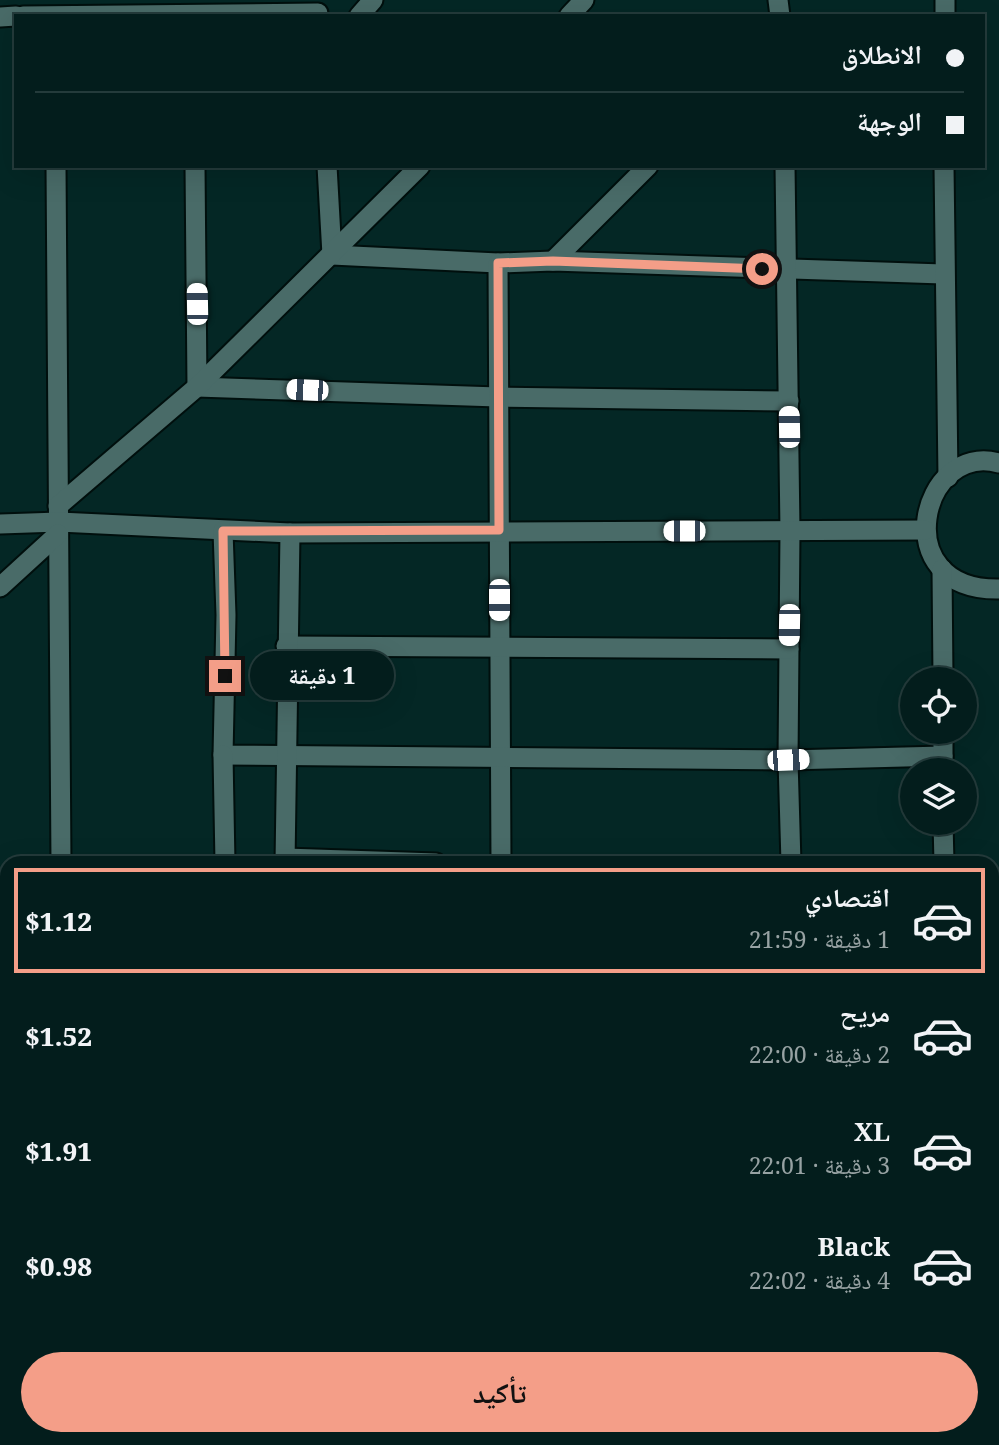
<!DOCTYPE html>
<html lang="ar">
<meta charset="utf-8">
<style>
body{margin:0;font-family:"Noto Serif","Noto Naskh Arabic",serif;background:#112a29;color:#f1f3f6;direction:rtl;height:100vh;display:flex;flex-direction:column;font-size:26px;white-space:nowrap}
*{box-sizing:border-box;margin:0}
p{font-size:23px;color:#97a2a3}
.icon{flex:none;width:38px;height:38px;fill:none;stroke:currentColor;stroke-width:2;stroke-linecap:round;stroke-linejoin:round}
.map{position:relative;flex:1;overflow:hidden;direction:ltr}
.sheet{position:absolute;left:0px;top:856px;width:999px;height:590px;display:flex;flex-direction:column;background:#031d1c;border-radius:21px 21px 0 0;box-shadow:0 7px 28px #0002,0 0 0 2px #243b3b;direction:rtl}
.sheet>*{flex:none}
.top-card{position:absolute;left:14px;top:14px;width:971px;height:154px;border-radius:0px;box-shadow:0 7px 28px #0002,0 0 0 2px #243b3b;direction:rtl;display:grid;align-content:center;height:154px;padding:0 21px;background:#031d1c}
.tools{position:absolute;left:900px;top:667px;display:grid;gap:14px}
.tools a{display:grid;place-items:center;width:77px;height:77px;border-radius:50%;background:#031d1c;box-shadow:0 7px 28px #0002,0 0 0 2px #243b3b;font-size:35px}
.end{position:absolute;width:32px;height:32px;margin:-16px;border:9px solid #f49e88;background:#111;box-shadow:0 0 0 4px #111}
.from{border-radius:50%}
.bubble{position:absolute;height:49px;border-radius:24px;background:#031d1c;box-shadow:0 7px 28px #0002,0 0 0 2px #243b3b;font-size:23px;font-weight:800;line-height:49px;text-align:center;direction:rtl}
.car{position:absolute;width:21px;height:42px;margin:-21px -10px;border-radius:9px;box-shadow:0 0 5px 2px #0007;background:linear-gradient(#fff 24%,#345 0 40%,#fff 0 76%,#345 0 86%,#fff 0)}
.top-card b{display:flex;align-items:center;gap:24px;height:66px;font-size:26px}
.top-card b+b{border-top:2px solid #243b3b}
.top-card i{width:18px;height:18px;background:#f1f3f6}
ul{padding:12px 0 0;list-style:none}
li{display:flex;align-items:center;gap:21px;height:105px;margin:0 14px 10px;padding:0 7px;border:4px solid transparent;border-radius:0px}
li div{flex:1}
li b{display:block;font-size:26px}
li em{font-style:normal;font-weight:800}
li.current{border-color:#f49e88}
li>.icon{width:63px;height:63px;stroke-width:1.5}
.button{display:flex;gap:14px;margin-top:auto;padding:14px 21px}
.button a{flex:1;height:80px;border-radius:42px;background:#f49e88;color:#111;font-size:28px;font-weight:800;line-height:80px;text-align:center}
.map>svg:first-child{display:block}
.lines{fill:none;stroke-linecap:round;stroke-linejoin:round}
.minor-casing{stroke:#000f0d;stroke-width:23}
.trunk-casing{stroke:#000f0d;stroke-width:23}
.minor{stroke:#496b68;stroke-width:19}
.trunk{stroke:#50a29c;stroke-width:19}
.route{stroke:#f49e88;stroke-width:9}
</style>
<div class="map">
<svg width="999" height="1445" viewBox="0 0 999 1445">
<rect width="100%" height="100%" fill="#042725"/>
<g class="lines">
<g class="minor-casing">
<g id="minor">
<path d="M778,0L780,16"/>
<path d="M23,16L318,13"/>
<path d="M359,16L373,0"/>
<path d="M569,16L584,0"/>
<path d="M945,16V0"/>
<path d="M0,17L16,16"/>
<path d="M56,166L61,863"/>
<path d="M195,166L197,387L498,397L789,401"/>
<path d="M327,166L332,255L498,263L553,261L943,274"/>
<path d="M785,166L790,531L788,760L791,863"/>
<path d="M944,166L948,477"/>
<path d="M553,261L648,166"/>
<path d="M498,263L501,863"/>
<path d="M999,463C921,441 885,591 999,589"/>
<path d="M58,506L197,387L420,166"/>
<path d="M0,524L59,522L290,533L925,530"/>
<path d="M223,531L226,615L223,755L788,760L943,756"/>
<path d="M942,569L943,679"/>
<path d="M0,587L58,534"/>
<path d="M286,646L789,649"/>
<path d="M943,732V770"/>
<path d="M223,755L225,863"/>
<path d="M943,822L944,863"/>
<path d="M285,858L436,863"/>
<path d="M285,863L290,533"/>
<path d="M992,974L999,975"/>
<path d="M0,983L7,982"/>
<path d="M992,1094H999"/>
<path d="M0,1134L7,1128"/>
<path d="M992,1396L999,1397"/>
<path d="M492,1438L501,1445"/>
<path d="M145,1445V1438"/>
<path d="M272,1445L273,1438"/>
<path d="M363,1445L367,1438"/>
<path d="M607,1445L611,1438"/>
<path d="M874,1445L880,1438"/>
</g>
</g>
<g class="trunk-casing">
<g id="trunk">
<path d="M992,1243L999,1242"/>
<path d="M726,1445L731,1438"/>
</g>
</g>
<use href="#minor" class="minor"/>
<use href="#trunk" class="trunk"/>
</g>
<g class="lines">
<path class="route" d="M225,676L223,531L499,530L498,263L553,261L762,269"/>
</g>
</svg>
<div class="tools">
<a><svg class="icon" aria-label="locate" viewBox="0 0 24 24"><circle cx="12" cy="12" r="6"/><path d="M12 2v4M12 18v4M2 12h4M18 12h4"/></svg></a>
<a><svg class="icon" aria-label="layers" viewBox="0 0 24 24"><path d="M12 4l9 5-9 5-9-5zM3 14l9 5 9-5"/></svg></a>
</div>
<i class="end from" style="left:762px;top:269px"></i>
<i class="end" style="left:225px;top:676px"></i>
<div class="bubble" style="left:250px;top:651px;width:144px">1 دقيقة</div>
<i class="car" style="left:197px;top:304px;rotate:359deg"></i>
<i class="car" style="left:307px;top:390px;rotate:272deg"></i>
<i class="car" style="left:789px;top:427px;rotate:359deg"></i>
<i class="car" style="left:684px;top:531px;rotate:270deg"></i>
<i class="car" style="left:499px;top:600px;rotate:180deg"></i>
<i class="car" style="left:789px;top:625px;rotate:181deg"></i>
<i class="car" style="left:788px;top:760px;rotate:88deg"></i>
<div class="top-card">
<b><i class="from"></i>الانطلاق</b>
<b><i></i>الوجهة</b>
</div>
<section class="sheet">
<ul>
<li class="current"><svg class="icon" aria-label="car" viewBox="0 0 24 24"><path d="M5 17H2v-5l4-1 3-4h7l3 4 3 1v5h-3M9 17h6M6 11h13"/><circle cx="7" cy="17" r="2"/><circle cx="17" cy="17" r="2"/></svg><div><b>اقتصادي</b><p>1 دقيقة · 21:59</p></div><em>$1.12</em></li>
<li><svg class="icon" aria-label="car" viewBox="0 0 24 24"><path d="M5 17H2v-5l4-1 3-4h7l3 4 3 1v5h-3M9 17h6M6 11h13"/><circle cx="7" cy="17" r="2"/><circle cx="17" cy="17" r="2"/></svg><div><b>مريح</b><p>2 دقيقة · 22:00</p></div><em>$1.52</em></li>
<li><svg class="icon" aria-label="car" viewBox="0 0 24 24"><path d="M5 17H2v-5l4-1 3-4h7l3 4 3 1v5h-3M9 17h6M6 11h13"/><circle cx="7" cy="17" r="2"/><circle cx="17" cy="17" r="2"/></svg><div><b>XL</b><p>3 دقيقة · 22:01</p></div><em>$1.91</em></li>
<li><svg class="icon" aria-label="car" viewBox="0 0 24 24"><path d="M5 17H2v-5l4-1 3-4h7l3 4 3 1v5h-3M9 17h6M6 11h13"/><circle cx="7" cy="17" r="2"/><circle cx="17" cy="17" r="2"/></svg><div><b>Black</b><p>4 دقيقة · 22:02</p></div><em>$0.98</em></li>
</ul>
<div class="button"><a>تأكيد</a></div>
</section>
</div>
